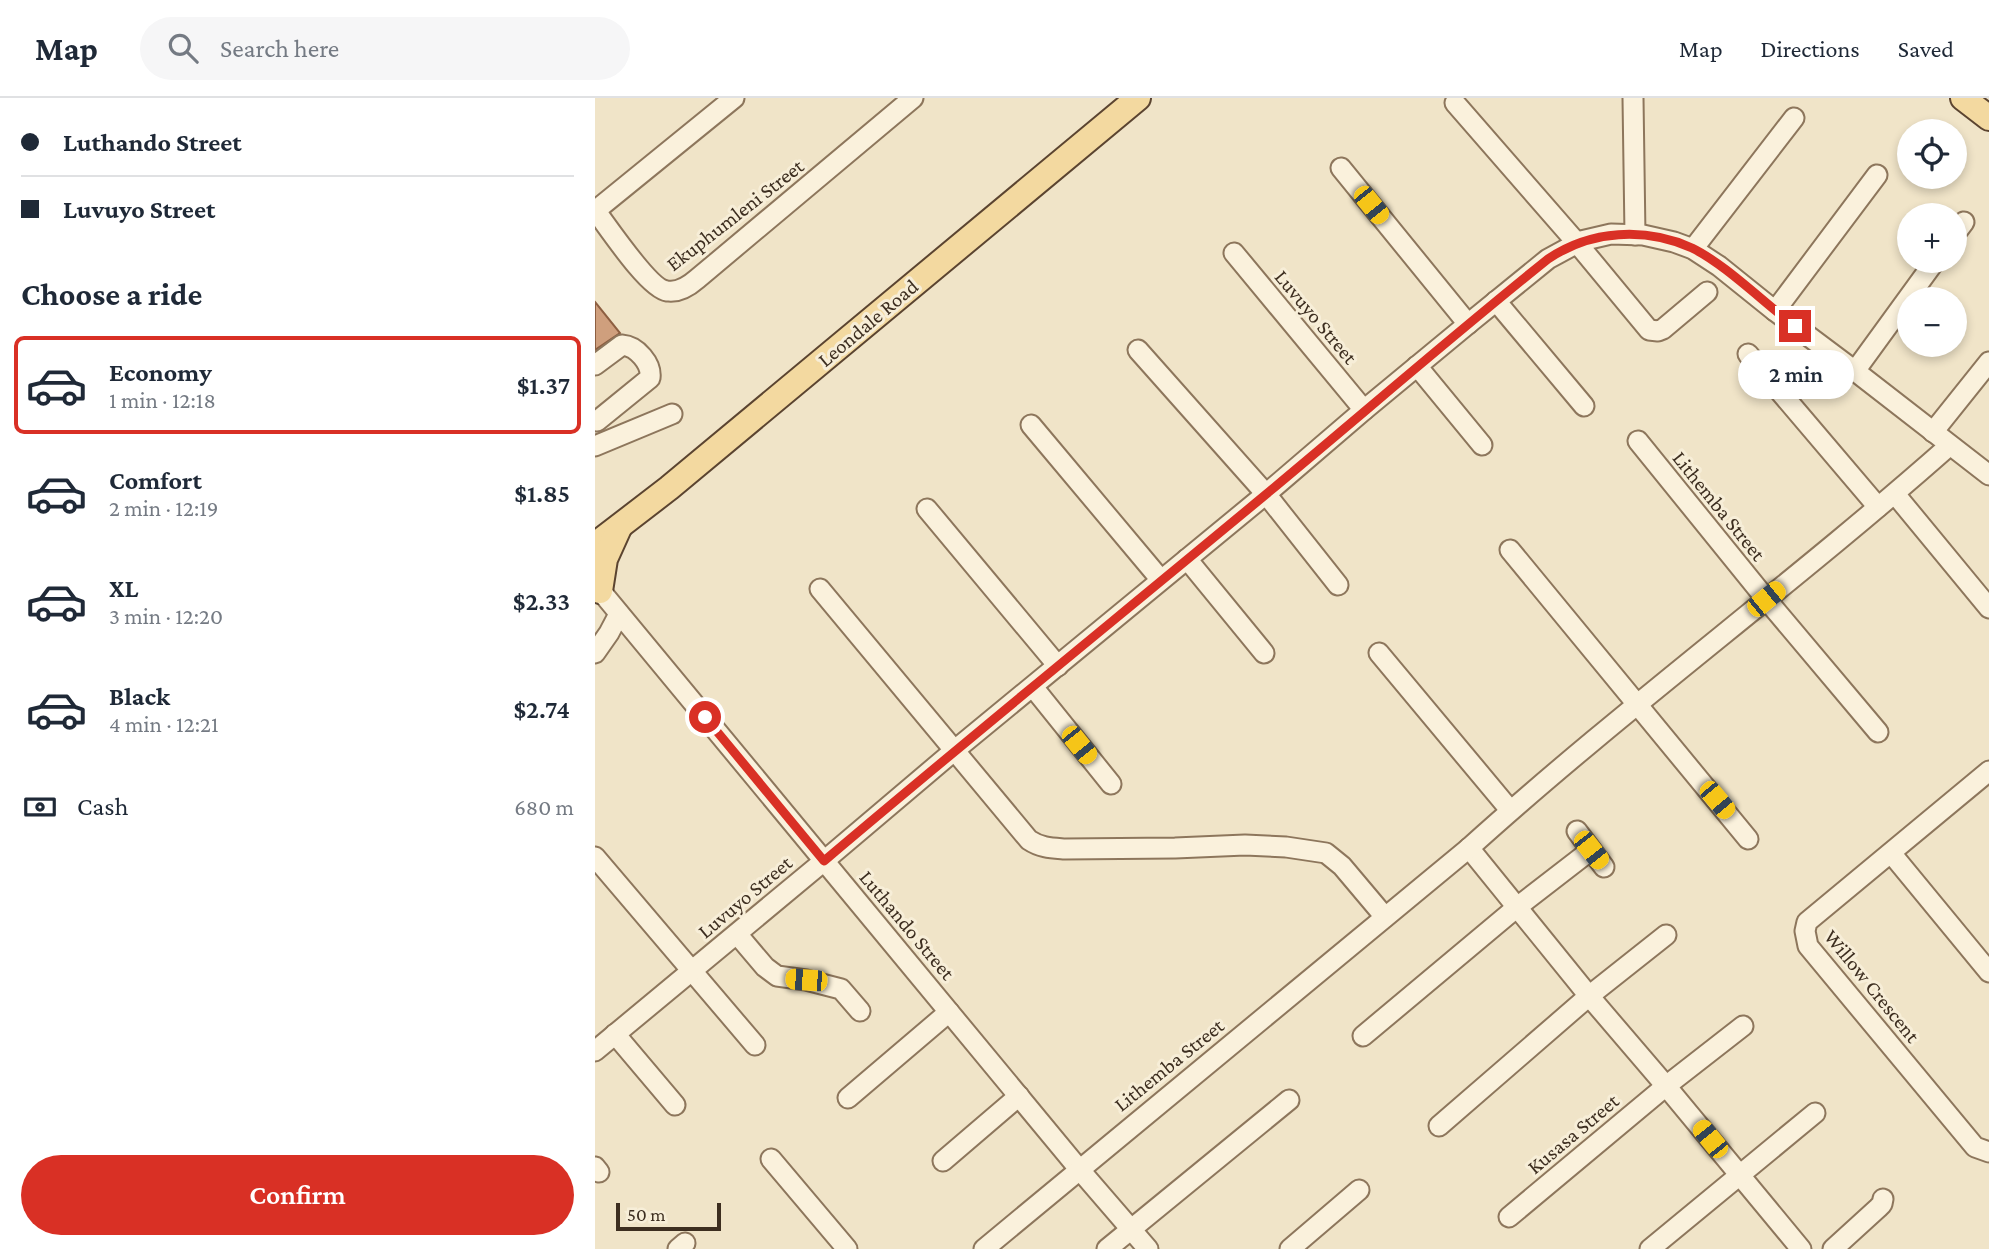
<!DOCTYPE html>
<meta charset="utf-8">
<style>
body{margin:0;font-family:"Crimson Pro",serif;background:#f6f6f7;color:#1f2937;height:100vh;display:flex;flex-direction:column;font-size:26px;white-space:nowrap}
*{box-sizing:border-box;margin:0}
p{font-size:23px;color:#747a83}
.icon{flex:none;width:38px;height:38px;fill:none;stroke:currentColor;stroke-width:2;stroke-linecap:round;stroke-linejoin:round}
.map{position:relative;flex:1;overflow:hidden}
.drawer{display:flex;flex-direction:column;background:#fff;width:595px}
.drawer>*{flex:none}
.banner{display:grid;align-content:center;height:154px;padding:0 21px;background:#fff}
.controls{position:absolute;left:1302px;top:21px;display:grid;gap:14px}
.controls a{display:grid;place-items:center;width:70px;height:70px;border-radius:50%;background:#fff;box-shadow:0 4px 10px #0003;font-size:35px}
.scale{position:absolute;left:21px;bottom:18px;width:105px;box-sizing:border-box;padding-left:7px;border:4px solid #3d2e20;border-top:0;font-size:19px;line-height:24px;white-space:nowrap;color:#3d2e20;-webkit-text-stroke:5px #f7eed8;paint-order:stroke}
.end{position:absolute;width:32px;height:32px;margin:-16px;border:9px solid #d93025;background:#fff;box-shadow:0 0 0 4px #fff}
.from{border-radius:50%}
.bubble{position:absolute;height:49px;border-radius:24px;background:#fff;box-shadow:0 4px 10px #0003;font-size:23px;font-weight:600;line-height:49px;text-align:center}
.car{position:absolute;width:21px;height:42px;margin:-21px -10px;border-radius:9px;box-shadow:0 0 5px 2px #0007;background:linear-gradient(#f5c518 24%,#345 0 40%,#f5c518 0 76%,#345 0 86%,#f5c518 0)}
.banner b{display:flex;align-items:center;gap:24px;height:66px;font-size:26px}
.banner b+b{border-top:2px solid #e0e1e3}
.banner i{width:18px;height:18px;background:#1f2937}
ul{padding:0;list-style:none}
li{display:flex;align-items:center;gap:21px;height:98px;margin:0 14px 10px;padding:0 7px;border:4px solid transparent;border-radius:10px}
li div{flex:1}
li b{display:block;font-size:26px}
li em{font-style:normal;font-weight:600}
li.current{border-color:#d93025}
li>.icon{width:63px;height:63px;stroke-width:1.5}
h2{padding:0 21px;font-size:32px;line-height:84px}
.pay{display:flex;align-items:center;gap:18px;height:77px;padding:0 21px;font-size:26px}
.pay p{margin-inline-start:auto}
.cta{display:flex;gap:14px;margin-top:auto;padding:14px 21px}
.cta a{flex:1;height:80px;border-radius:42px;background:#d93025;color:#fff;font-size:28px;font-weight:600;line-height:80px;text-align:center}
header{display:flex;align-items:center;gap:42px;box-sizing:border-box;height:98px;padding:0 35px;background:#fff;border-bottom:2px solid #e0e1e3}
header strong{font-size:33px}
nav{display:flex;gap:38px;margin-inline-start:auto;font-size:24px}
.search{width:490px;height:63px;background:#f6f6f7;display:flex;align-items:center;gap:18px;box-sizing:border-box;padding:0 24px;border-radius:38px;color:#747a83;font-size:26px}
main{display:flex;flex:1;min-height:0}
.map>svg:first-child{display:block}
.building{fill:#cf9f7d;stroke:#8d5f41;stroke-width:2}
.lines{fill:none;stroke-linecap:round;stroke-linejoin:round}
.minor-casing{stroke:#8d765c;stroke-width:23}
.major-casing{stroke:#5b4430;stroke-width:28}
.minor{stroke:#faf1dc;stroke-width:19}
.major{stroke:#f3d9a0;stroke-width:24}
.route{stroke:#d93025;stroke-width:9}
.labels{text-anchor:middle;stroke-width:6;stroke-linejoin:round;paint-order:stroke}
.street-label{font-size:21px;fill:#3d2e20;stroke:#f7eed8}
</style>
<header>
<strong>Map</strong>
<div class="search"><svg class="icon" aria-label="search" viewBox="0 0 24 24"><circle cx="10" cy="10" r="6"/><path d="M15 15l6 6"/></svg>Search here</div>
<nav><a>Map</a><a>Directions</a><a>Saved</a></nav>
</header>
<main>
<section class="drawer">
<div class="banner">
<b><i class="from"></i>Luthando Street</b>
<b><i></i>Luvuyo Street</b>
</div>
<h2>Choose a ride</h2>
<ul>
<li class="current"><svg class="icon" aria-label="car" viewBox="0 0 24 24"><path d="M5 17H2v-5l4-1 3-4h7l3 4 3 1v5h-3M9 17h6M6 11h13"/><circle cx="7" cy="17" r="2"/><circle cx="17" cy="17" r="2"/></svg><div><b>Economy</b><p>1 min · 12:18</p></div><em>$1.37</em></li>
<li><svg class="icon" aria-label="car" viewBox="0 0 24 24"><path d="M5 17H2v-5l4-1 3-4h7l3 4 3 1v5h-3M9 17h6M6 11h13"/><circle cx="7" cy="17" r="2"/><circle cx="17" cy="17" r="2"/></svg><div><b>Comfort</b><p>2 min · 12:19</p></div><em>$1.85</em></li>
<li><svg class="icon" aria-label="car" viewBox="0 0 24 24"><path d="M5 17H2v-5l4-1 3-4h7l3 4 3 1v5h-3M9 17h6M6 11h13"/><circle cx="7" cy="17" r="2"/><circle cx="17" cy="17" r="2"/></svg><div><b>XL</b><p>3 min · 12:20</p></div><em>$2.33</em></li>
<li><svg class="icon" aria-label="car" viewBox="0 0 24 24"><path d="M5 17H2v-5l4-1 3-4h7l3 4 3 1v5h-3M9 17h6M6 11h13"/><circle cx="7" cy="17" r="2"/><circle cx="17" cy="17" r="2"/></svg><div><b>Black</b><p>4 min · 12:21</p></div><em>$2.74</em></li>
</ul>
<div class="pay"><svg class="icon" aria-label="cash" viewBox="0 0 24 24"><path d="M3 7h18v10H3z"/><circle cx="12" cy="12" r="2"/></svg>Cash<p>680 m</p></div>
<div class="cta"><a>Confirm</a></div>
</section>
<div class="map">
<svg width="1394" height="1151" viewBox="0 0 1394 1151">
<rect width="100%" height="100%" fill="#f0e4c8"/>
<path class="building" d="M0,204L25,235L0,252Z"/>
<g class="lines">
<g class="minor-casing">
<g id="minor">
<path d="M1038,0L1040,137"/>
<path d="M860,5L982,145L1054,232L1063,233L1068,231L1112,194"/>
<path d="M746,70L873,226"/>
<path d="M0,112C13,129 54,191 72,193C84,195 94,188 102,181L318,0"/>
<path d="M0,113L139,0"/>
<path d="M1360,136L1369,124"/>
<path d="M1098,151L1199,20"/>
<path d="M639,155L769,312"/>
<path d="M901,203L989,308"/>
<path d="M1180,213L1282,77"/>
<path d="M543,252L671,396L743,487"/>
<path d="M1153,256L1283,409"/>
<path d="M0,267L27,247C42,248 57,266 55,280L2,323"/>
<path d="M822,268L887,347"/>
<path d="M1260,273L1340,163"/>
<path d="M436,327L566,482"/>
<path d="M1338,334L1394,264"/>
<path d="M1043,343L1171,501L1283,634"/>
<path d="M0,348L77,316"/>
<path d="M1300,396L1394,510"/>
<path d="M332,411L463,568"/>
<path d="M915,452L1153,741"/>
<path d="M592,461L669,555"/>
<path d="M0,486L484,1071L553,1151"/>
<path d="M225,491L434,742C446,750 457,750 470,751L580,750L650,747L691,749L731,755L747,768L790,819"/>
<path d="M0,555L14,535L24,516"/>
<path d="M784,555L915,712"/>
<path d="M438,589L516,686"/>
<path d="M1394,673L1212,824L1210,833L1213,848L1380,1049L1394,1054"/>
<path d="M982,733L1009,769"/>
<path d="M874,750L994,898L1071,988L1206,1151"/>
<path d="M1296,755L1394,874"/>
<path d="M0,759L160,947"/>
<path d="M142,836L170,869L182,878L211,882L246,891L265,913"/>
<path d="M20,936L80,1007"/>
<path d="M768,938L921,810L996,752"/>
<path d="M0,953L229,763L360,652L671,396L769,312L873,226L953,161L986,143L1016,136L1048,137L1079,144L1098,151L1124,168L1180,213L1260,273L1394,377"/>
<path d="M253,1000L354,914"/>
<path d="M844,1028L994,898L1071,837"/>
<path d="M176,1061L252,1151"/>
<path d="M348,1063L424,998"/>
<path d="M0,1069L4,1074"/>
<path d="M914,1119L1071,988L1148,928"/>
<path d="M83,1151L90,1145"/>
<path d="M389,1151L874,750C1029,610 1198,486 1354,348"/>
<path d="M512,1151L694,1002"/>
<path d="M695,1151L764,1092"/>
<path d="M1055,1151L1220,1015"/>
<path d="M1238,1151L1283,1110L1287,1106L1288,1101"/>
</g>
</g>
<g class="major-casing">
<g id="major">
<path d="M1368,0L1394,20"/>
<path d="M0,447L74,390L543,0"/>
<path d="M5,493L10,461L24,430"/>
</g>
</g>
<use href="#minor" class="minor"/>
<use href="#major" class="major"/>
</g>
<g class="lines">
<path class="route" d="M110,619L229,763C374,640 522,520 669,398C764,319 857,238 953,161C996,132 1050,129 1097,150C1130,166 1169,205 1200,228"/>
</g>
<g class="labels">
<g class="street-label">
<text transform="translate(140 117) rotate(-38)" y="7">Ekuphumleni Street</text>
<text transform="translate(721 219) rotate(50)" y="7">Luvuyo Street</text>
<text transform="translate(273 225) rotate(-40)" y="7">Leondale Road</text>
<text transform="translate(1124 408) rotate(51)" y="7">Lithemba Street</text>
<text transform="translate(150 799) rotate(-40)" y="7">Luvuyo Street</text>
<text transform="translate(312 827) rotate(50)" y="7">Luthando Street</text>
<text transform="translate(1277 888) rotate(51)" y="7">Willow Crescent</text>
<text transform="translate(574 967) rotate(-39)" y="7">Lithemba Street</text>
<text transform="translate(978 1036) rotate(-40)" y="7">Kusasa Street</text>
</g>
</g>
</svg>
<div class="controls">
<a><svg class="icon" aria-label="locate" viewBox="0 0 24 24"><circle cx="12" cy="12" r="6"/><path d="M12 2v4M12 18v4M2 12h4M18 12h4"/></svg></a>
<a>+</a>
<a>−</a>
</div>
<div class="scale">50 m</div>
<i class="end from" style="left:110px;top:619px"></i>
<i class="end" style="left:1200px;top:228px"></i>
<div class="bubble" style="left:1143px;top:252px;width:116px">2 min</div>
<i class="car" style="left:776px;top:107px;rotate:141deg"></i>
<i class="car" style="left:1171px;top:501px;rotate:51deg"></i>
<i class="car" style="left:484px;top:647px;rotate:141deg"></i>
<i class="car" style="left:1122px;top:702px;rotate:140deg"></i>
<i class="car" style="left:996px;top:752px;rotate:142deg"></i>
<i class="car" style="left:211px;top:882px;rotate:274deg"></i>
<i class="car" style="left:1115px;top:1041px;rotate:321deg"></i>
</div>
</main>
